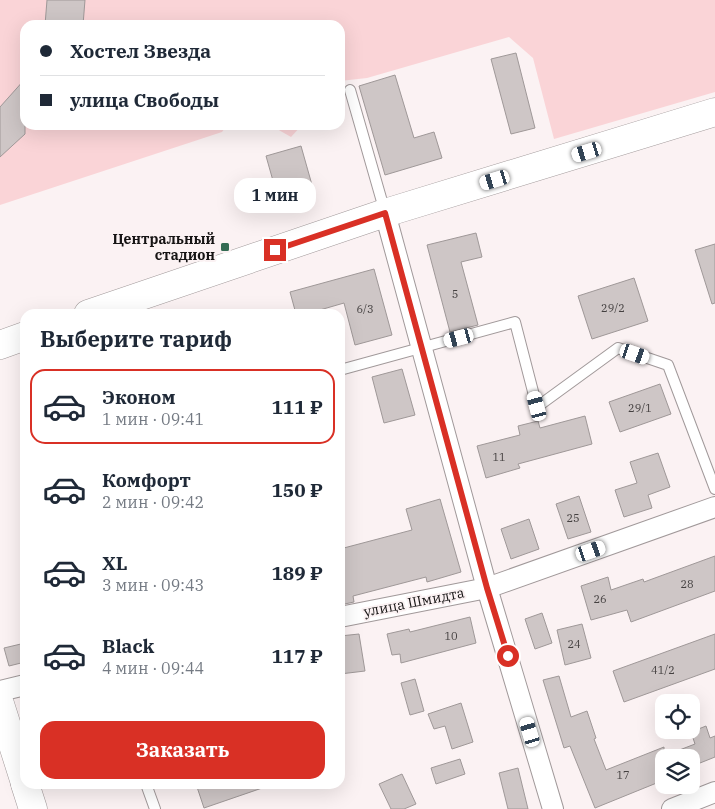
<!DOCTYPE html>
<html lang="ru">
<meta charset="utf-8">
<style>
body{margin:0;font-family:"IBM Plex Serif",serif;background:#f6f6f7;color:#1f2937;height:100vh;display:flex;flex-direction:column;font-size:19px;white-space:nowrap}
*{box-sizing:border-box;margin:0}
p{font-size:16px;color:#747a83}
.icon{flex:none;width:28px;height:28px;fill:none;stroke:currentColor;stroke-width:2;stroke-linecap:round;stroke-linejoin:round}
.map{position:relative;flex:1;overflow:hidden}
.side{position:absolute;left:20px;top:309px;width:325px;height:480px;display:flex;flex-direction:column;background:#fff;border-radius:15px;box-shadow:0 5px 20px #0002}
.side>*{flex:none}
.guide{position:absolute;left:20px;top:20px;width:325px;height:110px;border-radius:15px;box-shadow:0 5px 20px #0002;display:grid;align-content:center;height:110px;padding:0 20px;background:#fff}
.buttons{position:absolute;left:655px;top:694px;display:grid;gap:10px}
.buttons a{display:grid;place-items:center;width:45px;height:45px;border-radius:10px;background:#fff;box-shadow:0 5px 20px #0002;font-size:25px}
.end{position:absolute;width:22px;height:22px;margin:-11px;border:6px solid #d93025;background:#fff;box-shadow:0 0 0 2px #fff}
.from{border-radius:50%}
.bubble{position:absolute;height:35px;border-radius:15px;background:#fff;box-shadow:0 5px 20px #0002;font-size:16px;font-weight:700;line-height:35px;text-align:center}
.car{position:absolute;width:15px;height:30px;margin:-15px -8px;border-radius:6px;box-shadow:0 0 4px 1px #0007;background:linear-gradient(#fff 24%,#345 0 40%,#fff 0 76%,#345 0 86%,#fff 0)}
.guide b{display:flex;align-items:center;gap:18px;height:48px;font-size:19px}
.guide b+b{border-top:1px solid #e0e1e3}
.guide i{width:12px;height:12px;background:#1f2937}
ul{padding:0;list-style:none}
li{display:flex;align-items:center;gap:15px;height:75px;margin:0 10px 8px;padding:0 10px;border:2px solid transparent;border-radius:15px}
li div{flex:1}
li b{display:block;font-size:19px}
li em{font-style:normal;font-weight:700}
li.selected{border-color:#d93025}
li>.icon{width:45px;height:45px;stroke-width:1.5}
h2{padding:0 20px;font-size:22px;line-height:60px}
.primary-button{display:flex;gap:10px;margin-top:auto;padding:10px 20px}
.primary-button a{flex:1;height:58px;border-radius:15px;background:#d93025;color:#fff;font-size:20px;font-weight:700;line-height:58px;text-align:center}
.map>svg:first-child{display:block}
.green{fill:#fad4d7}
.building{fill:#cec6c6;stroke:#9f9898}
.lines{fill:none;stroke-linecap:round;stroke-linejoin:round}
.lane-casing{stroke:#a1999a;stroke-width:12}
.street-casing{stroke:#a1999a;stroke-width:22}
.secondary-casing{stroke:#a1999a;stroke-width:29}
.lane{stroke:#fff;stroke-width:10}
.street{stroke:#fff;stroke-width:20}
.secondary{stroke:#fff;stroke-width:28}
.route{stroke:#d93025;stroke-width:6}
.poi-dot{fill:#346b53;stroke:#fbf2f3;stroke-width:2}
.labels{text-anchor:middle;stroke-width:4;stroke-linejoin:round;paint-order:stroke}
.number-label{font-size:11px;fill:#444040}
.poi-label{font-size:14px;font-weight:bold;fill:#161414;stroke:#fbf2f3;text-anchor:end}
.street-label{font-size:14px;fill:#161414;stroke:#fbf2f3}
</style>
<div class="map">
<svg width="715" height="809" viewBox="0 0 715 809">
<rect width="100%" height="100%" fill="#fbf2f3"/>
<g class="green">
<path d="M0,0H715V92L554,139L533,58L509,37L367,78L340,81V25H25V125H227L222,132L0,205Z"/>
<path d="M270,125H302L291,137Z"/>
</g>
<g class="building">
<path d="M47,0H85L83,25H45Z"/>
<path d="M516,53L535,128L511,134L491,59Z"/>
<path d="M395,75L414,138L434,132L442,158L385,175L359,86Z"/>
<path d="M25,79V134L0,157V107Z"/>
<path d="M301,146L314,192L279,202L266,156Z"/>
<path d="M476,233L482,257L461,262L478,325L450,332L427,245Z"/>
<path d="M715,244V303L712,304L695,250Z"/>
<path d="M374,269L392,335L355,345L344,303L306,314H296L290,292Z"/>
<path d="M634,278L648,321L592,339L578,296Z"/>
<path d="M402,369L415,415L384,423L372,377Z"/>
<path d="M660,384L671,414L620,432L609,402Z"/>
<path d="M585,416L592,444L518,464L520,468L486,478L477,446L520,435L518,426L538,421L540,428Z"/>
<path d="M658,453L670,487L648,495L652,508L624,517L615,490L637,483L630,462Z"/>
<path d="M579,496L591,532L568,539L556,504Z"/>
<path d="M440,499L461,572L427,582L426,577L353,596L354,602L340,605V549L412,530L406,509Z"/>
<path d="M529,519L539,549L511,559L501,529Z"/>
<path d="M715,556V591L631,622L627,610L591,620L581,586L608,577L611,590L643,579L644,582Z"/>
<path d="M542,613L552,643L535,649L525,619Z"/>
<path d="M470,617L476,643L401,663L400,654L392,655L387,634L409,629L410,632Z"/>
<path d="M582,624L591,658L565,665L557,630Z"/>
<path d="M359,634L365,671L340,674V636Z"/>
<path d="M715,634V669L624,702L613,671Z"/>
<path d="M25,643V662L9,666L4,648Z"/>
<path d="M559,676L571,717L587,711L596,738L594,739L606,770L664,747V756L695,744L691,732L706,726L710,738L715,736V757L695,765L692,758H664V780L595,808L570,746L564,748L543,680Z"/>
<path d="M415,679L424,711L410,715L401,683Z"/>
<path d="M461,703L473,742L452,749L445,726L434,729L428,714Z"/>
<path d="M460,759L465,774L436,784L431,768Z"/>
<path d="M518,768L528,809H508L499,773Z"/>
<path d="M402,774L416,804L404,809H391L379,784Z"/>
<path d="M196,784H268V786L204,808Z"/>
</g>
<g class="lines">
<g class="lane-casing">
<g id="lane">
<path d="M350,90L385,212"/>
<path d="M340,370L515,322L537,407L618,348L668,365L715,489"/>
<path d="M146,784L155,809"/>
</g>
</g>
<g class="street-casing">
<g id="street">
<path d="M385,213L487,588L553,809"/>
<path d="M340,617L487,588L715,507"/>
<path d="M0,691L25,685"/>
<path d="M672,809L715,792"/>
</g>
</g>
<g class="secondary-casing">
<g id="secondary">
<path d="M88,314L385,213L715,112"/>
<path d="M0,345L25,336"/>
<path d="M0,704L25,783"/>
<path d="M25,784L33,809"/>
</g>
</g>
<use href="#lane" class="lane"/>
<use href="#street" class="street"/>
<use href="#secondary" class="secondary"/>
</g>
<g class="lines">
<path class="route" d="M275,250L385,213L487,588L508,656"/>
</g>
<rect class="poi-dot" x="220" y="242" width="10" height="10" rx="2.5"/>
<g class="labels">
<g class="number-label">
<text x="455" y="298">5</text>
<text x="613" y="312">29/2</text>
<text x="365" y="313">6/3</text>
<text x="640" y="412">29/1</text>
<text x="499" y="461">11</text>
<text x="573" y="522">25</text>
<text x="687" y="588">28</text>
<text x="600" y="603">26</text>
<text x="451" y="640">10</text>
<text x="574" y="648">24</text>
<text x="663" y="674">41/2</text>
<text x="623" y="779">17</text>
</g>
<g class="poi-label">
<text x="215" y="244">Центральный<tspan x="215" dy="16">стадион</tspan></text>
</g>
<g class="street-label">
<text transform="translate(414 602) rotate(-11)" y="5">улица Шмидта</text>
</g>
</g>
</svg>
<div class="buttons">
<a><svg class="icon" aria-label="locate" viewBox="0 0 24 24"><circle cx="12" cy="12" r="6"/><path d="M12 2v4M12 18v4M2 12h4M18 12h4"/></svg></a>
<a><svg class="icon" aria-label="layers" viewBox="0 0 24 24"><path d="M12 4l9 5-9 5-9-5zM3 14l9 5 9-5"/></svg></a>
</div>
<i class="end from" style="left:508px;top:656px"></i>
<i class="end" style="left:275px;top:250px"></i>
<div class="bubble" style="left:234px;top:178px;width:82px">1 мин</div>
<i class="car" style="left:587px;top:152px;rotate:253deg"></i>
<i class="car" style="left:495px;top:180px;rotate:253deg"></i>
<i class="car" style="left:459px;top:338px;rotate:255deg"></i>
<i class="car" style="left:635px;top:354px;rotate:109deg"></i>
<i class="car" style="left:537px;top:406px;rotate:345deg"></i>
<i class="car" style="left:591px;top:551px;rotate:71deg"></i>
<i class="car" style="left:530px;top:732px;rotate:343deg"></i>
<div class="guide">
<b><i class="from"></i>Хостел Звезда</b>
<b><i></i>улица Свободы</b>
</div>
<section class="side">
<h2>Выберите тариф</h2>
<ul>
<li class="selected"><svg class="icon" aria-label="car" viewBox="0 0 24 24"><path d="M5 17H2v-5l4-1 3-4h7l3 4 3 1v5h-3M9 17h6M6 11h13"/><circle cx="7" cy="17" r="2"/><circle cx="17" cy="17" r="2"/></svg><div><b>Эконом</b><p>1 мин · 09:41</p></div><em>111 ₽</em></li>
<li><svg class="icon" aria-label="car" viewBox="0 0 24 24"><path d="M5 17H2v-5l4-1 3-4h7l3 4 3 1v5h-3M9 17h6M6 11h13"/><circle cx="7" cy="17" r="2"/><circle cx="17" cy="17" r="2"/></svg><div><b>Комфорт</b><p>2 мин · 09:42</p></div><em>150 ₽</em></li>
<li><svg class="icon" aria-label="car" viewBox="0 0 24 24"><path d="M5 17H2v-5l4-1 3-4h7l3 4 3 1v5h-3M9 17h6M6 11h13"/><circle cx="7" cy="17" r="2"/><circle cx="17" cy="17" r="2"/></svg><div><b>XL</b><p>3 мин · 09:43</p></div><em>189 ₽</em></li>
<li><svg class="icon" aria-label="car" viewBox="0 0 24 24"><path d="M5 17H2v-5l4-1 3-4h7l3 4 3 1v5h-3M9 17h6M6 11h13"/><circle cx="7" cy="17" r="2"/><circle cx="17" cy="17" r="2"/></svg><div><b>Black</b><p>4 мин · 09:44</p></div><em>117 ₽</em></li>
</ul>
<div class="primary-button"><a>Заказать</a></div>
</section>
</div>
